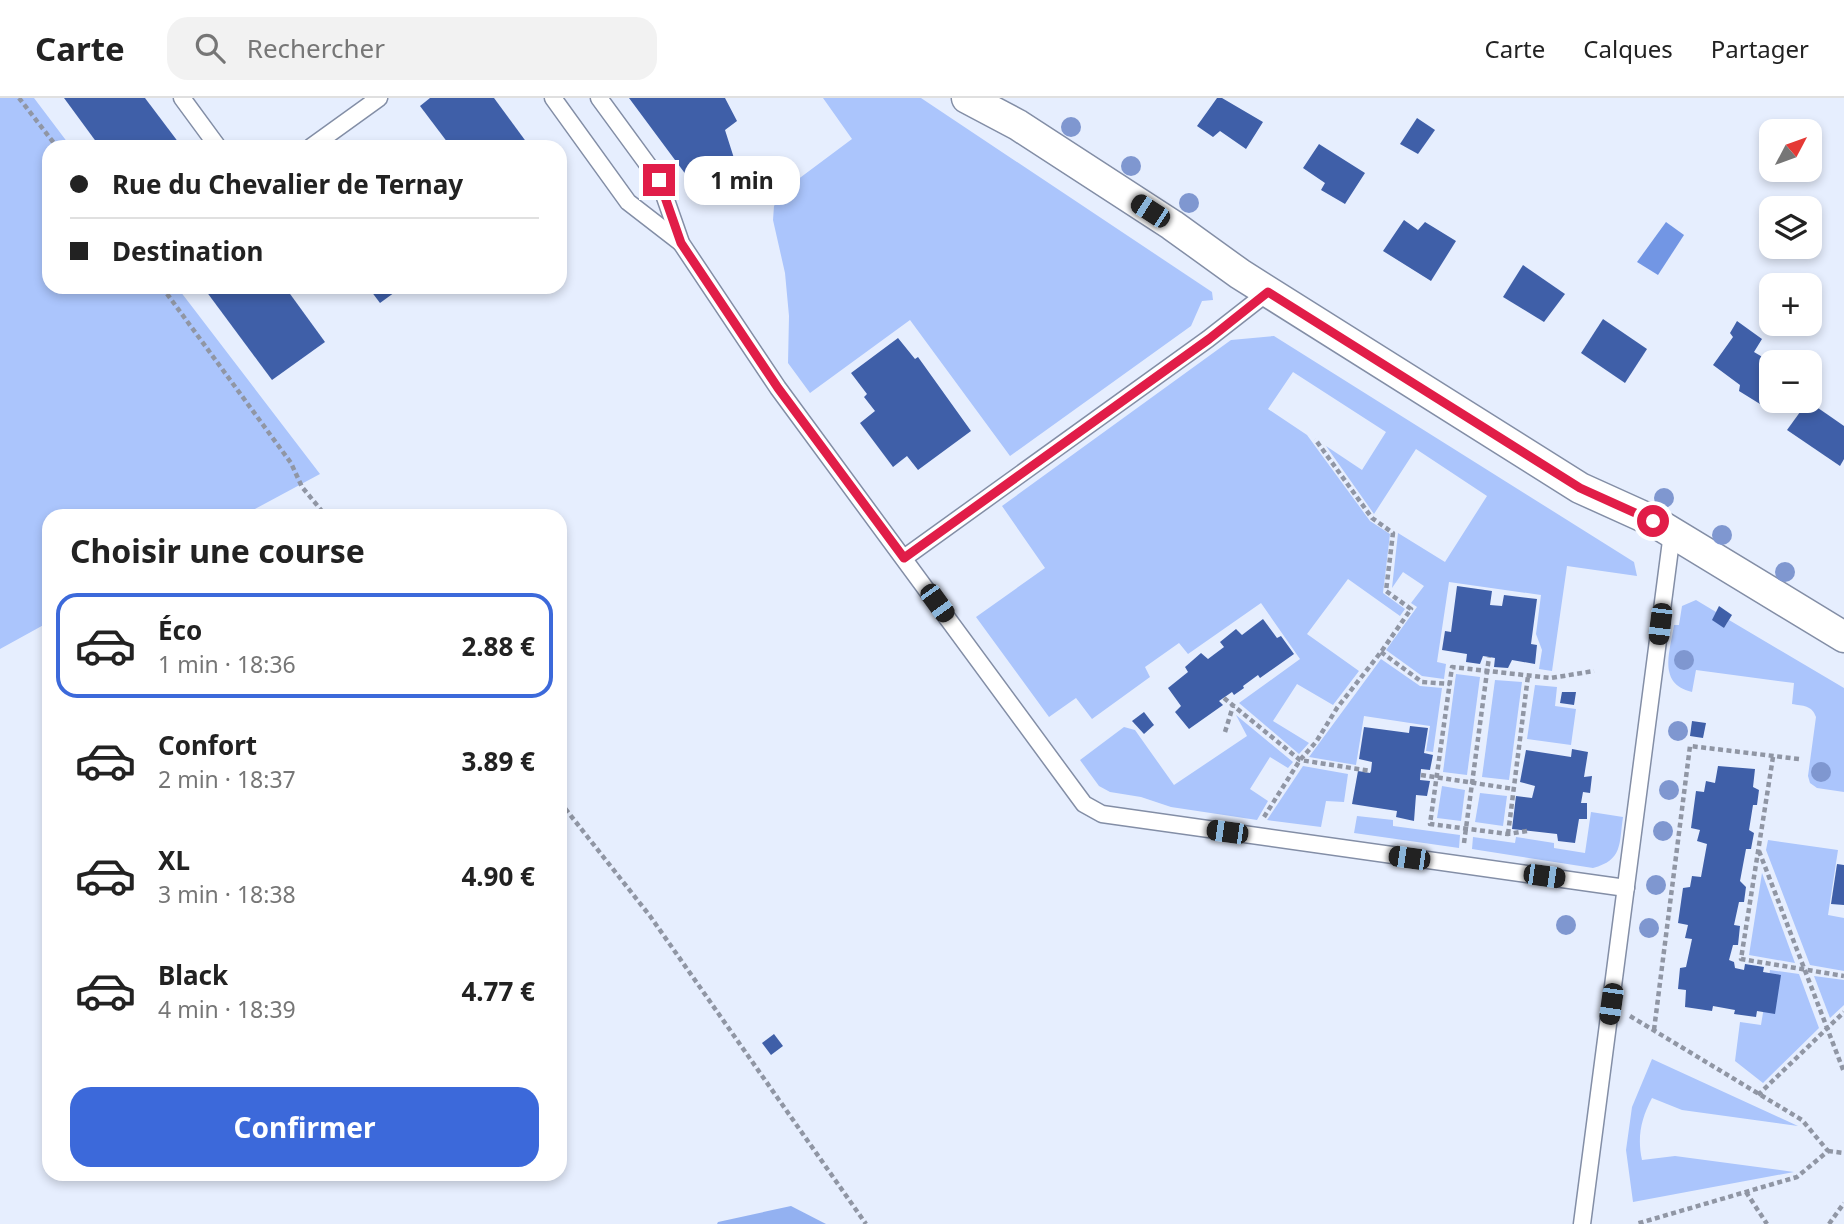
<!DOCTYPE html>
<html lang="fr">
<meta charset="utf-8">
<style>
body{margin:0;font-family:"Noto Sans",sans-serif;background:#f2f2f2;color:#222;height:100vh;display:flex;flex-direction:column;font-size:26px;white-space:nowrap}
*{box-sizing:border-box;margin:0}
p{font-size:23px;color:#767676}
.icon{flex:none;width:38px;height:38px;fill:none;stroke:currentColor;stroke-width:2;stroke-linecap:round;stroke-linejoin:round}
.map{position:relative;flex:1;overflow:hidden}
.panel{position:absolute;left:42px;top:411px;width:525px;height:672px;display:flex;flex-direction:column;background:#fff;border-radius:21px;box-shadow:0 4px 10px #0003}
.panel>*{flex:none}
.top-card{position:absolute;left:42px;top:42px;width:525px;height:154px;border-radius:21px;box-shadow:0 4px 10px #0003;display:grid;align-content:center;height:154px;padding:0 28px;background:#fff}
.needle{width:46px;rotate:49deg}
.tools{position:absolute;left:1759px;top:21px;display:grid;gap:14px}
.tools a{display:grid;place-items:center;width:63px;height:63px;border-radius:14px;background:#fff;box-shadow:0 4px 10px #0003;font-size:35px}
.end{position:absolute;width:32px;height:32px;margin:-16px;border:9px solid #e11d48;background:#fff;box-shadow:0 0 0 4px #fff}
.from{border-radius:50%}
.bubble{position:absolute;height:49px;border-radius:21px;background:#fff;box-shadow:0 4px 10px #0003;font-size:23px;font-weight:700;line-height:49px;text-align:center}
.car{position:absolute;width:21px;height:42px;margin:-21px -10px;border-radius:9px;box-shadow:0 0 5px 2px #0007;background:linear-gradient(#222 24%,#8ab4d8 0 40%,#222 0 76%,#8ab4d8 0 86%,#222 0)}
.top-card b{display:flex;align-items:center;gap:24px;height:66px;font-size:26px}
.top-card b+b{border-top:2px solid #e0e0e0}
.top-card i{width:18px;height:18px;background:#222}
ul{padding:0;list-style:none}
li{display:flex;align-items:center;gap:21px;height:105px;margin:0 14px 10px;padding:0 14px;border:4px solid transparent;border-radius:21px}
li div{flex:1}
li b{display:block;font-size:26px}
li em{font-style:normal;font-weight:700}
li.on{border-color:#3c69da}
li>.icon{width:63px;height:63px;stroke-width:1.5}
h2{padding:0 28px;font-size:32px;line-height:84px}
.button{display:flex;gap:14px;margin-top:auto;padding:14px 28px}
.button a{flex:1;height:80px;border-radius:21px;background:#3c69da;color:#fff;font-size:28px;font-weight:700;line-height:80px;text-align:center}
header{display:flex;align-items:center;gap:42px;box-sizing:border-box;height:98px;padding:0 35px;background:#fff;border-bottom:2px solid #e0e0e0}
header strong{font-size:33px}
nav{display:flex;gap:38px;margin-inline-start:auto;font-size:24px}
.search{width:490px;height:63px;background:#f2f2f2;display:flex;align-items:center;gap:18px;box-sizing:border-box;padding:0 24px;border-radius:21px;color:#767676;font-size:26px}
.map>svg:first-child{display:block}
.green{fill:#abc5fc}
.forest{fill:#93b1f1}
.water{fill:#7296e4}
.building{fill:#3f5fa8}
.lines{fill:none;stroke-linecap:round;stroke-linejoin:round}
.service-casing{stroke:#838ea6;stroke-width:19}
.minor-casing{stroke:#838ea6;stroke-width:33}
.path{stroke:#9096a4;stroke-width:4.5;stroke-dasharray:5 3.5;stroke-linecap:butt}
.service{stroke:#fff;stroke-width:16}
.minor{stroke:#fff;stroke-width:30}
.tree{fill:#7f97d0}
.route{stroke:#e11d48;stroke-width:9}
</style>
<header>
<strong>Carte</strong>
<div class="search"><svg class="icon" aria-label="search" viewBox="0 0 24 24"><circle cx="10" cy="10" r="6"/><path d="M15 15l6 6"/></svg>Rechercher</div>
<nav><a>Carte</a><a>Calques</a><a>Partager</a></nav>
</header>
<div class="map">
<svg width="1844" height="1126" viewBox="0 0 1844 1126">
<rect width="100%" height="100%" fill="#e6eefe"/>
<g class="green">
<path d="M0,0H34L71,49H49V189H177L320,376L242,418H49V524L0,551Z"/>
<path d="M823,0H921L1212,194L1213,202L1202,203L1191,228L1010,358L910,222L810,295L788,265L789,218L785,175L773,122L774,108L781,97L793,85L852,41Z"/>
<path d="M1274,238L1634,464L1637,478L1567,468L1552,573L1539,571L1542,552L1536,536L1541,497L1449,484L1437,564L1446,566L1444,581L1422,578L1386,552L1417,509L1411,505L1424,488L1403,474L1392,490L1398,435L1445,464L1487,398L1416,351L1374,416L1326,348L1362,372L1386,334L1293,274L1268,311L1307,337L1370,423L1390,436L1383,495L1405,511L1400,518L1348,481L1307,536L1359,573L1333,607L1297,586L1273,623L1309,645L1299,656L1239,605L1300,561L1261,505L1188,556L1179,545L1145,569L1150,579L1092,621L1076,600L1049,619L976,519L1045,470L1002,408L1231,242Z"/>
<path d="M1696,502L1716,514L1724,530L1729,522L1844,590V694L1817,690L1810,685L1808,678L1816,619C1812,607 1803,608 1792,606L1794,585L1696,572L1692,594C1657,586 1670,554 1674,527H1679L1682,508Z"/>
<path d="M1381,561L1420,588L1442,590L1433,654L1426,653L1430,628L1364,618L1356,667L1309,659Z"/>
<path d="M1456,576L1480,579L1467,677L1443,674Z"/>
<path d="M1495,582L1522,584L1509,682L1482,679Z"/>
<path d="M1535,587L1557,589L1555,608L1576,611L1571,647L1527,641Z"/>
<path d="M1236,617L1293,664L1288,670L1270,659L1250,691L1268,703L1257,722L1171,709L1141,699L1110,694L1099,688L1080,662L1124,629L1135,632L1174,687L1247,638Z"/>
<path d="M1303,668L1348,676L1344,704L1326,703L1321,729L1267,722Z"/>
<path d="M1442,688L1465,692L1461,723L1437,720Z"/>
<path d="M1480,695L1507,698L1503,728L1475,724Z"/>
<path d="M1591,714L1623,719C1619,746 1623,762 1593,770L1472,751L1473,739L1515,745L1516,739L1554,745V750L1585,755Z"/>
<path d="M1357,718L1393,722V728L1460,737L1459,750L1354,735Z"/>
<path d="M1768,742L1838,752L1828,817L1844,820V873L1810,867L1766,752Z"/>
<path d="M1762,775L1795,865L1749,857Z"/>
<path d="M1770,872L1799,876L1819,930L1763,985L1735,963L1740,924L1761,927Z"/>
<path d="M1814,878L1844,882V907L1830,920Z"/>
<path d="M1652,961L1798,1028L1682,1012L1652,1000C1641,1021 1637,1039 1642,1062L1675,1058L1794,1074L1633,1104L1626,1052L1632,1009Z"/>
</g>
<path class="forest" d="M791,1108L826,1126H717L718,1124Z"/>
<path class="water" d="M1666,124L1684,137L1658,177L1637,164Z"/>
<g class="building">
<path d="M64,0H145L182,49H100Z"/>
<path d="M430,0H494L530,49H451L420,8Z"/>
<path d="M629,0H725L737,23L725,32L740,79L698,93Z"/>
<path d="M1217,0H1222L1263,24L1246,51L1220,33L1213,39L1197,28Z"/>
<path d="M1417,20L1435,32L1418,56L1400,46Z"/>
<path d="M1319,46L1365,75L1345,106L1321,92L1325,85L1303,70Z"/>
<path d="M1404,122L1418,132L1425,124L1456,143L1431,183L1383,153Z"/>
<path d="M1523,167L1565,196L1544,224L1503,199Z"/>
<path d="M203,189H285L325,244L272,282Z"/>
<path d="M368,189H402L380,205Z"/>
<path d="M1603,221L1647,251L1625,285L1581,255Z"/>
<path d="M1737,223L1762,241L1754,254L1771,264V289L1760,306L1739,293L1740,287L1713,267L1733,239L1730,235Z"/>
<path d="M898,240L915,261L918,259L971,333L918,372L907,358L893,369L860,325L875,313L864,299L867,296L851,275Z"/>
<path d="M1808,303L1844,328V361L1840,368L1787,332Z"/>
<path d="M1457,488L1492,493L1490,507L1502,508L1504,497L1537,501L1531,546L1537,547L1535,566L1512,562L1508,570L1494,569L1495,560L1483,558L1480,566L1466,564L1467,556L1442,552L1445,533L1451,534Z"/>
<path d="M1719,508L1732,517L1724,530L1712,522Z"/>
<path d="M1263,521L1277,540L1281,538L1294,556L1260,580L1258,577L1243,588L1244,590L1234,597L1232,594L1219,603L1223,607L1189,631L1175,614L1181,608L1168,590L1188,574L1185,569L1201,555L1208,561L1224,549L1220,544L1236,531L1242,537Z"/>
<path d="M1562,594H1576L1574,607L1560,605Z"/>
<path d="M1144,614L1154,627L1144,636L1132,623Z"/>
<path d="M1692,623L1706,625L1703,640L1690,638Z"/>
<path d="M1410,628L1428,630L1424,655L1433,657L1430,672L1421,671L1420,682L1430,683L1427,698L1416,697L1414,723L1396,719L1397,713L1352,706L1358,673L1370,675L1371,673L1372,664L1359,661L1364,629L1409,635Z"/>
<path d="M1572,651L1588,654L1584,679L1592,678L1590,695L1583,694L1581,705H1587V721H1579L1575,745L1558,743L1557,736L1512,731L1516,698L1532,700L1535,688L1520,684L1526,652L1571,659Z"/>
<path d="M1718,668L1755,671L1753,689L1759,692L1757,707H1753L1749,732L1754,735L1751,751H1746L1740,783L1746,789L1744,804H1739L1734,827L1740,828L1738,847H1733L1729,862L1734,864L1735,870L1744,872L1745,866L1764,869L1763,874L1781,877L1775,916L1757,913L1756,919L1734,916L1735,912L1713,908L1712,913L1685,909L1686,892L1678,891L1680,870L1686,869L1692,841L1685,840L1688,827L1678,825L1683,790L1690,789L1692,778L1701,779L1707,746L1697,743L1700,732L1691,730L1696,693L1704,694L1706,683L1715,685Z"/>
<path d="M1837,766L1844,767V807L1831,806Z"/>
<path d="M774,936L783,948L771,957L762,945Z"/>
</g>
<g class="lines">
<g class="service-casing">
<g id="service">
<path d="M182,0L218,49"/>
<path d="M553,0L628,104L681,145"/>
<path d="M599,0L659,82L681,145L778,290L1084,706L1102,716L1626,790"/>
<path d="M311,49L379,0"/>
<path d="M904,460L1208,241L1268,194"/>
<path d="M1582,1126L1672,435"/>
</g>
</g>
<g class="minor-casing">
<path id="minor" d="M967,0L1018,27L1172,127L1240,176L1580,390L1653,423L1844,539"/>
</g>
<g class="path">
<path d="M19,0L57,49"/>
<path d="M162,189L291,365L302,389L326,418"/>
<path d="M1381,554L1422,584L1450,586"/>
<path d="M1224,600L1300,662L1371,673"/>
<path d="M1225,634L1233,608"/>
<path d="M1773,659L1741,861L1844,878"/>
<path d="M1421,677L1514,691"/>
<path d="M560,704L650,818L866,1126"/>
<path d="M1264,719L1300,662L1316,644L1337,610L1381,554L1411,511L1386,493L1393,435L1372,420L1315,341"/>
<path d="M1527,733L1508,736L1430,726L1452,569L1551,580L1594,573"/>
<path d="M1508,736L1528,578"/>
<path d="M1464,745L1489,559"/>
<path d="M1759,753L1844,974"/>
<path d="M1630,918L1802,1022L1828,1053L1797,1079L1636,1126"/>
<path d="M1654,932L1690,648L1799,661"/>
<path d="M1758,997L1844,914"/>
<path d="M1828,1053L1844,1055"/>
<path d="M1746,1094L1767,1126"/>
<path d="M1829,1126L1844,1105"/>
</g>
<use href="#service" class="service"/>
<use href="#minor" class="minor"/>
</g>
<g class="tree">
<circle cx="1071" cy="29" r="10"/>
<circle cx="1131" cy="68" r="10"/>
<circle cx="1189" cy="105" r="10"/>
<circle cx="1664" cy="400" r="10"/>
<circle cx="1722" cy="437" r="10"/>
<circle cx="1785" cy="474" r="10"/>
<circle cx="1684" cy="562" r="10"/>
<circle cx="1678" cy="633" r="10"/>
<circle cx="1821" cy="674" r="10"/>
<circle cx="1669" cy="692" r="10"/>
<circle cx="1663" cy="733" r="10"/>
<circle cx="1656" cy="787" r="10"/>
<circle cx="1566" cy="827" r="10"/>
<circle cx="1649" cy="830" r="10"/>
</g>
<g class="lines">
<path class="route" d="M659,82L681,145L778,290L904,460L1209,241L1268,194L1580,390L1653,423"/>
</g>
</svg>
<div class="tools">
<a><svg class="needle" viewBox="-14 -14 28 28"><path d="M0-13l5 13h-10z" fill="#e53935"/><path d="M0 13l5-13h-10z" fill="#767676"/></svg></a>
<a><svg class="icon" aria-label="layers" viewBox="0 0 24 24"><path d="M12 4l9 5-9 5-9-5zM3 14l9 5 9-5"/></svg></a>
<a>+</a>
<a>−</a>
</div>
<i class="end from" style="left:1653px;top:423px"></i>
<i class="end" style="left:659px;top:82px"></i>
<div class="bubble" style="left:684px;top:58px;width:116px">1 min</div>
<i class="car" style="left:1150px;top:113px;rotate:303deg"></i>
<i class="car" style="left:937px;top:505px;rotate:144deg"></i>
<i class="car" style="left:1660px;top:526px;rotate:187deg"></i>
<i class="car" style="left:1227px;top:734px;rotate:278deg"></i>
<i class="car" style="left:1409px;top:760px;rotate:278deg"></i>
<i class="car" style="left:1544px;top:778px;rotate:98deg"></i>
<i class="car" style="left:1611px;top:906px;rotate:188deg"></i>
<div class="top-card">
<b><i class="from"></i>Rue du Chevalier de Ternay</b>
<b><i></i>Destination</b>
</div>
<section class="panel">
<h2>Choisir une course</h2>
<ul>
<li class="on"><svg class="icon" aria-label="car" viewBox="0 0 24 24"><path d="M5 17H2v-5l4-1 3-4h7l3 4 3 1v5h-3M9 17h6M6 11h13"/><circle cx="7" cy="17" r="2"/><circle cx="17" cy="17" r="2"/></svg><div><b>Éco</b><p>1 min · 18:36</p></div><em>2.88 €</em></li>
<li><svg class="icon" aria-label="car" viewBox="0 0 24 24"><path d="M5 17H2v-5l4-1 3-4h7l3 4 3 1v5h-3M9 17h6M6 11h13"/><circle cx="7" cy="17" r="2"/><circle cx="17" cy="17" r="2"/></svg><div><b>Confort</b><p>2 min · 18:37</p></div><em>3.89 €</em></li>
<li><svg class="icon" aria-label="car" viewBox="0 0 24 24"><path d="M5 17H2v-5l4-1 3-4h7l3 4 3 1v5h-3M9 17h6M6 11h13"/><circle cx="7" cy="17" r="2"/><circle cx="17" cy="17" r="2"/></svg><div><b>XL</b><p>3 min · 18:38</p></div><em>4.90 €</em></li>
<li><svg class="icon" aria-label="car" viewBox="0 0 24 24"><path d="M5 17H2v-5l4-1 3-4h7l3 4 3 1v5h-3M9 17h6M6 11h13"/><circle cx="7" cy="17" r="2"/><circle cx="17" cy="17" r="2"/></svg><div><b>Black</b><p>4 min · 18:39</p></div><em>4.77 €</em></li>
</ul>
<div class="button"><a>Confirmer</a></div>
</section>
</div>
